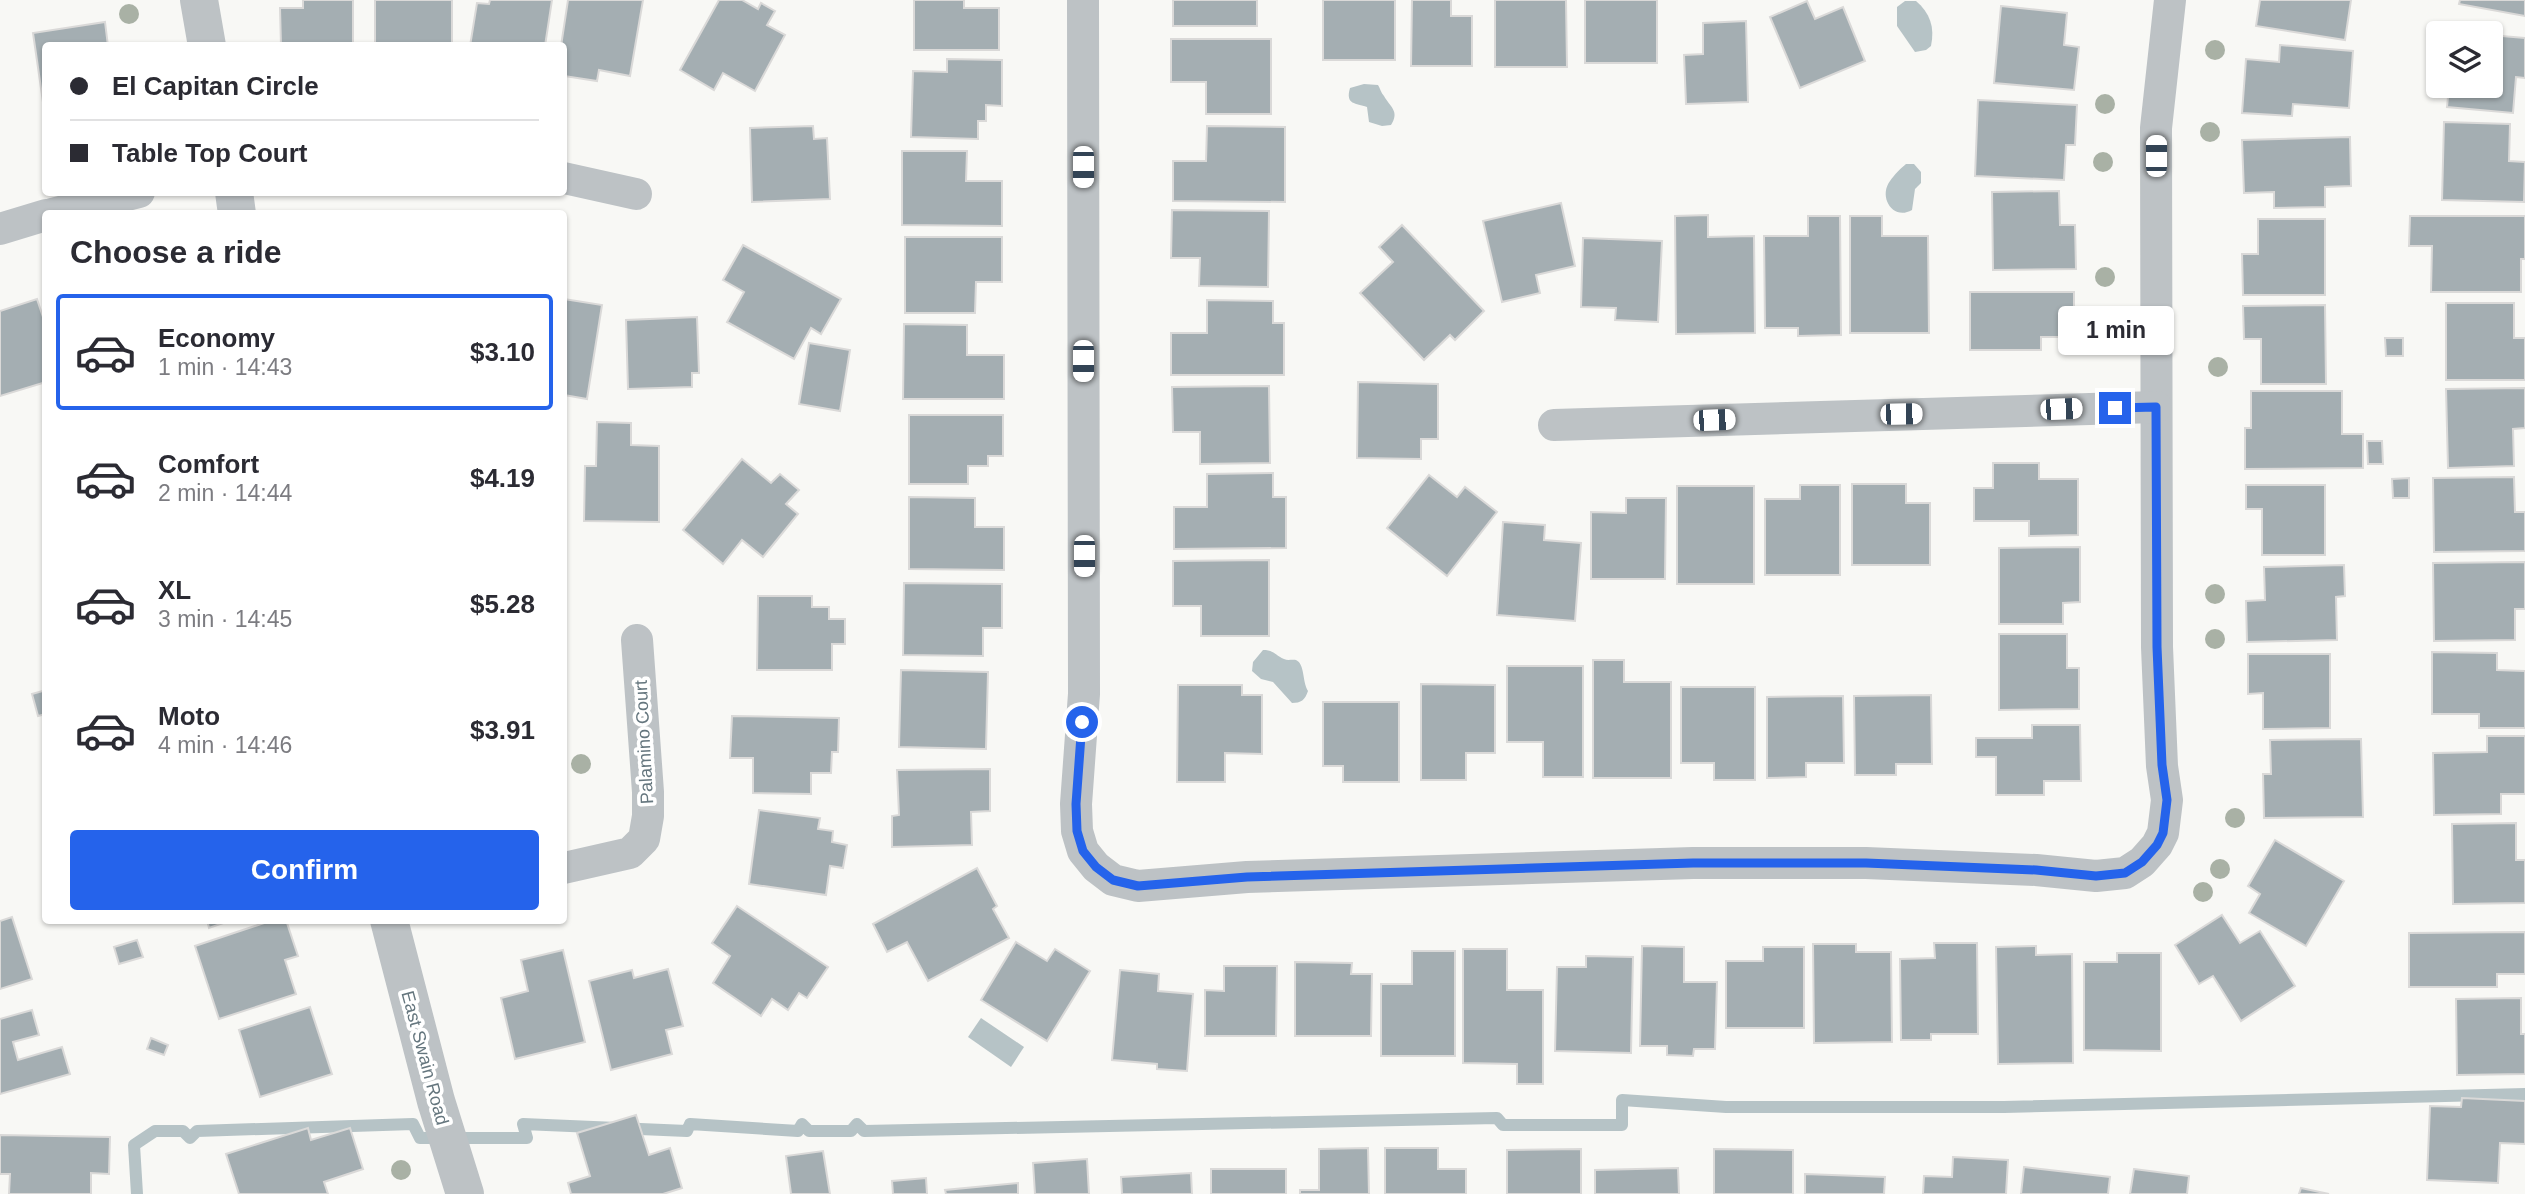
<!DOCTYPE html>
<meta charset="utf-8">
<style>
body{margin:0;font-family:Arial,sans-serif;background:#f7f7f7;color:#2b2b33;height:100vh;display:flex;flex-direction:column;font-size:26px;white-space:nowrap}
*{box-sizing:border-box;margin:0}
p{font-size:23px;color:#7c7c81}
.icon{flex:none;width:38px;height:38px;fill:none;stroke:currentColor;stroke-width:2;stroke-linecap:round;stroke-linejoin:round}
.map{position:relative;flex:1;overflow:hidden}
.side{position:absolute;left:42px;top:210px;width:525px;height:714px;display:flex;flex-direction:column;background:#fff;border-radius:7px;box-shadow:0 2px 5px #0004}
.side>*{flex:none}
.top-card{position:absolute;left:42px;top:42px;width:525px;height:154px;border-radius:7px;box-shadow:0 2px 5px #0004;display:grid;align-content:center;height:154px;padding:0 28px;background:#fff}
.fabs{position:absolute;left:2426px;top:21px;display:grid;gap:14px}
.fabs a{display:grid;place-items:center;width:77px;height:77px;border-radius:7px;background:#fff;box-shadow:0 2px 5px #0004;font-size:35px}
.end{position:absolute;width:32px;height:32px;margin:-16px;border:9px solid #2563eb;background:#fff;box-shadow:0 0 0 4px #fff}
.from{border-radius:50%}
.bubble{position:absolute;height:49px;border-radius:7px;background:#fff;box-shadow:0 2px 5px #0004;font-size:23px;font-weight:600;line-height:49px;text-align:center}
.car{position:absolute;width:21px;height:42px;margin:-21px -10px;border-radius:9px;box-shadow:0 0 5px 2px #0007;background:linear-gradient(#fff 24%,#345 0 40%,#fff 0 76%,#345 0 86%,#fff 0)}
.top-card b{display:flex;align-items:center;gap:24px;height:66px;font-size:26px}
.top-card b+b{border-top:2px solid #e1e1e2}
.top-card i{width:18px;height:18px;background:#2b2b33}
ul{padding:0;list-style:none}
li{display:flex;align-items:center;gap:21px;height:116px;margin:0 14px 10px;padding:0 14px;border:4px solid transparent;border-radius:7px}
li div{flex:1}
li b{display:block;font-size:26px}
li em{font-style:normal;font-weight:600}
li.on{border-color:#2563eb}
li>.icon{width:63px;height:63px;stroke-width:1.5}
h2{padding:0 28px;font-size:32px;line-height:84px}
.primary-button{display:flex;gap:14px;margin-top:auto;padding:14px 28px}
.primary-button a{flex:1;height:80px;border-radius:7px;background:#2563eb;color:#fff;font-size:28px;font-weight:600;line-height:80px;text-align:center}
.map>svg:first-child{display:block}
.water{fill:#b6c3c6}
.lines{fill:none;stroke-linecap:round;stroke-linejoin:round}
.stream{stroke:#b6c3c6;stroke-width:12}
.building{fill:#a4aeb2;stroke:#dad9d8;stroke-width:2}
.minor{stroke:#bdc2c5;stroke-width:32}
.tertiary{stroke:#bdc2c5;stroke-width:38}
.tree{fill:#a9b1a5}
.route{stroke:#2563eb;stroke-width:9}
.labels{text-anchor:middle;stroke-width:7;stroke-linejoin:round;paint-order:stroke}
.street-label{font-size:18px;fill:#65767e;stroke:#fff}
</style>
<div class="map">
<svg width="2525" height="1194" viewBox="0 0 2525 1194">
<rect width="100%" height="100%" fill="#f8f8f5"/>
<g class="water">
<path d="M1905,1H1916C1930,13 1935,27 1931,46L1926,50L1915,52L1897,26V7Z"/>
<path d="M1364,84L1378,85C1380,88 1381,93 1384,96C1390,107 1400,111 1391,125L1382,126L1369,122L1367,107C1356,103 1345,105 1350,88Z"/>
<path d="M1906,164H1914L1921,172V183L1915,189L1912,210C1893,221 1878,197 1890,181C1894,175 1901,168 1906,164Z"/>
<path d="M1263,650C1274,650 1275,655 1284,659C1288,661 1292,659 1296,660C1305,664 1302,681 1308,691C1305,700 1301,703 1292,703L1273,682L1261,679L1252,671L1253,662Z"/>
<path d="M981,1018L1024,1047L1011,1067L968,1037Z"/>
</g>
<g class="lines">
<path class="stream" d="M137,1194L134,1145L155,1131H183L190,1138L197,1131L413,1124L420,1138H527L523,1124L687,1131L690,1124L798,1131L802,1124L809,1131H851L857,1124L864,1131L1497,1118L1503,1125H1622V1100L1726,1107H2004L2525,1094"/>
</g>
<g class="building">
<path d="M303,0H353V46H281L280,8H303Z"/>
<rect x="375" y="0" width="77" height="46"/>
<path d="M490,0H552L545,46H470L477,3L489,4Z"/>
<path d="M568,0H643L630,76L599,70L597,81L564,76V46H561Z"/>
<path d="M719,0H742L758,9L761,3L775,11L767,25L785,35L755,91L723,73L714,90L680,70Z"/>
<path d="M914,0H964V8H999V50H914Z"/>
<rect x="1173" y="0" width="84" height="26"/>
<rect x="1323" y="0" width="72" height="60"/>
<path d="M1412,0H1451V16H1472V66H1411Z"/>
<path d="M1495,0H1566L1567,67H1495Z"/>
<rect x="1585" y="0" width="72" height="63"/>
<path d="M2260,0H2351L2345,40L2256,26Z"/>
<path d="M2460,0H2525V16L2459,4Z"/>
<path d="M1807,1L1815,19L1843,7L1865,61L1800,88L1770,17Z"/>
<path d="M2001,6L2067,13L2064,45L2079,47L2074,90L1994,83Z"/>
<path d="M1746,21L1748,102L1686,104L1684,55L1703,54V23Z"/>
<path d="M105,22L108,46H46V123L33,33Z"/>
<path d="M2490,35L2525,38V78L2516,77L2513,113L2447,107L2449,86H2490Z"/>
<path d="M1171,39H1271V114H1206V82H1171Z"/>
<path d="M2280,45L2353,51L2349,108L2293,104L2292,116L2242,113L2246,59L2279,62Z"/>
<path d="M947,59L1002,60V106L986,105V121H978V139L911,137L913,71L947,72Z"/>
<path d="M1978,100L2077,105L2075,145H2066L2064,180L1975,176Z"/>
<path d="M2444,122L2510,124L2509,161L2525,162L2524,202L2442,200Z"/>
<path d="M813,126L814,139L827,138L830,199L752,202L750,128Z"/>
<path d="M1207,126L1285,127V202L1173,201V161H1206Z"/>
<path d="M2350,137L2351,186L2325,187V207L2274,208V192L2244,193L2242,140Z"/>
<path d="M902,151H967L966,181H1002V226L902,225Z"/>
<path d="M2059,191L2060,225H2075L2076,269L1993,270L1992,192Z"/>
<path d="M1561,203L1575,266L1536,275L1540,293L1502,302L1483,221Z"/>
<path d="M1172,210L1269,211L1268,287L1199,286L1200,258H1171Z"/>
<path d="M1708,215V237L1754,236L1755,333L1676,334L1675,216Z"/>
<path d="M1808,216H1840L1841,335L1798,336V328H1765L1764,236H1808Z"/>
<path d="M1850,216H1882V236H1928L1929,333H1850Z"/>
<path d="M2410,216H2525V259H2521V292H2431L2432,246H2409Z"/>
<path d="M2258,219H2325V295H2243L2242,254H2258Z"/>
<path d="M1402,225L1484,311L1455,340L1450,335L1424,360L1360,293L1393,262L1379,247Z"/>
<path d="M905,237H1002V282H976L975,313H905Z"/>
<path d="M1583,238L1662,241L1658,322L1615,320L1616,308L1581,307Z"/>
<path d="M743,245L841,299L821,334L811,328L794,359L727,322L744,292L723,280Z"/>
<path d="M1970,292H2074V337H2041V350H1970Z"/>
<path d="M37,299L46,326V382L0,396V311Z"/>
<path d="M564,299L602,305L587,399L564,395Z"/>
<path d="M1207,300L1273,301V323H1284V375H1171V333H1207Z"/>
<path d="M2446,303H2514V338H2525V380H2446Z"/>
<path d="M2325,305L2326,384H2261V339H2244L2243,306Z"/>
<path d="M697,317L699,373H692V387L628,389L626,320Z"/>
<path d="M904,324L967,325V355H1004V399H903Z"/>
<path d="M2385,338H2403V356H2386Z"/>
<path d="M809,343L850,350L840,411L799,404Z"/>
<path d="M1358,382L1438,384V439H1421V459L1357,458Z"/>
<path d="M1269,386L1270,463L1200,464V432H1173L1172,387Z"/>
<path d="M2525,388V428L2513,429L2514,466L2448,468L2446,389Z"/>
<path d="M2251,391H2342V434H2363V468L2245,469V428H2251Z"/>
<path d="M909,415H1003V456H988V466H968V484H909Z"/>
<path d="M597,422L631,423V445L659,446V522L584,521L585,466H596Z"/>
<path d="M2367,441H2382L2383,464H2368Z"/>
<path d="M742,459L771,483L780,474L799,490L786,504L798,514L763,557L742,540L723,564L683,530Z"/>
<path d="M1993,463H2039V479H2078V535L2029,536V521H1974V488H1993Z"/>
<path d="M1273,473V497H1286V548L1174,549V507H1207V474Z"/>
<path d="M1429,475L1457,497L1465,487L1497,512L1447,576L1387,528Z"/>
<path d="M2514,477L2515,512H2525V551L2434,552L2433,478Z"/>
<path d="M2409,478V498H2393L2392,479Z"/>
<path d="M1852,484H1906V503H1930V565H1852Z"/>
<path d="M1800,485H1840V575H1765V499H1800Z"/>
<path d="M2246,485H2325V555H2262V509H2246Z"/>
<rect x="1677" y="486" width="77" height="98"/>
<path d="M909,497L975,498V527H1004V570L909,569Z"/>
<path d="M1626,498H1666L1665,579H1591V512L1626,513Z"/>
<path d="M1503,522L1545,525L1544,540L1581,543L1575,621L1497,615Z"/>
<path d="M2080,547V602L2063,603V624H1999V548Z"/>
<path d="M1269,560V636H1201V606H1173V561Z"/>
<path d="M2525,562V609H2515V640L2434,641L2433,563Z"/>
<path d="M2344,565L2345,596L2336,597L2337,640L2247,642L2246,601L2265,600L2264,567Z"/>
<path d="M904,583L1002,584V628H983V656L903,655Z"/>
<path d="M758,596H812V607H829V619H845V644H832V670H757Z"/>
<path d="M1999,634H2067V668H2079V709L1999,710Z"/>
<path d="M2432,652L2497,653V670L2525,671V728H2479V714H2432Z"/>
<path d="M2248,654H2330V728L2263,729V693L2248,694Z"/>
<path d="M1593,660H1624V682H1671V778H1593Z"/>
<path d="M1507,666H1583V777H1543V742H1507Z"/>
<path d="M901,670L988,672L986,749L899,747Z"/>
<path d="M1421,684L1495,685V753H1466V780H1421Z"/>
<path d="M1178,685H1242V695H1262V754L1225,753V782H1177Z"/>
<path d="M1681,687H1755V780H1714V763H1681Z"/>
<path d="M46,690V714L38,716L32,694Z"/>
<path d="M1931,695L1932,764H1896V775H1855L1854,696Z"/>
<path d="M1843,696L1844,763H1806V777L1767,778V697Z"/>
<path d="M1323,702H1399V782H1343V766H1323Z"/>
<path d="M732,716L839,718L838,752H832L831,773H811V794L753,793V758H730Z"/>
<path d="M2032,725H2080L2081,781H2044V795H1996V757H1976V738H2032Z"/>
<path d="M2487,736H2525V794H2501V814L2434,815L2433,753L2487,752Z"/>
<path d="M2361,739L2363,817L2264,818L2263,774H2271L2270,740Z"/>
<path d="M990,769V811L971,812L972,845L892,847V816L899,815L897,770Z"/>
<path d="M759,810L820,818L818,829L833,831L832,842L847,845L843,868L830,866L826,895L749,884Z"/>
<path d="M2516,823V860H2525V903L2453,904L2452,824Z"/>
<path d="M2275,840L2344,881L2306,946L2249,913L2260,894L2248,886Z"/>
<path d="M977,868L997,906L993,909L1009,938L928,981L907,942L887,952L873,924Z"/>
<path d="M737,906L828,967L807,998L799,993L788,1010L772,999L761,1016L713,983L730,956L712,943Z"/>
<path d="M2222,915L2240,943L2260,931L2295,986L2241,1021L2213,976L2199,984L2175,945Z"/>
<path d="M12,917L32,979L0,989V921Z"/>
<path d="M207,920H232L209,928Z"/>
<path d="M273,920H286L298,956L285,960L296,994L219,1019L195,946Z"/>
<path d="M2525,932V974H2497V987H2409V933Z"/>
<path d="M137,940L143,957L119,964L114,947Z"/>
<path d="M1016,942L1047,961L1055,949L1090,971L1047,1041L981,1000Z"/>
<path d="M1934,943H1977L1978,1034H1931V1040H1901L1900,959L1935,958Z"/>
<path d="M1813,944H1856V952H1891L1892,1042L1814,1043Z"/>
<path d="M1642,946L1684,947V982H1717L1715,1049H1694L1693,1056L1667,1055V1046H1640Z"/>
<path d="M2036,946V955L2072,954L2073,1063L1998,1064L1996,947Z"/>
<path d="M1763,947H1804V1028H1726V961H1763Z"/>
<path d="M1463,949H1507V990H1543V1084H1517V1064L1463,1063Z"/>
<path d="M563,950L585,1042L515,1059L501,998L528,991L521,960Z"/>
<path d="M1412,951H1455V1056H1381V984H1412Z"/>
<path d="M2117,953H2161V1051L2084,1050V962H2117Z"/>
<path d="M1586,956L1633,957L1631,1053L1555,1051L1557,967H1586Z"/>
<path d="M1295,962L1352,963L1351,974H1372L1371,1036H1295Z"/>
<path d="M1224,966H1277L1276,1036H1205V990L1224,991Z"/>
<path d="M668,969L683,1026L666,1030L672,1054L611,1070L589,981L632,970L634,978Z"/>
<path d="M1120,970L1159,974L1158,991L1193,994L1187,1071L1157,1069V1064L1112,1060Z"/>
<path d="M2521,998V1034H2525V1074L2457,1075L2456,999Z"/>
<path d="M310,1007L332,1074L260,1097L239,1030Z"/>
<path d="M32,1010L39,1035L13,1042L18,1060L62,1047L70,1074L0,1094V1019Z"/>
<path d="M151,1038L168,1045L164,1055L147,1049Z"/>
<path d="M2462,1098L2525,1101V1144L2500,1143L2498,1183L2427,1180L2430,1106L2461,1107Z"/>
<path d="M636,1115L649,1155L670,1148L682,1188L663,1194H571L568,1183L590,1176L577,1133Z"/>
<path d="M308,1128L311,1140L350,1128L363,1169L324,1182L328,1194H239L226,1154Z"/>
<path d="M0,1135L110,1137L109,1174L91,1173V1194H9L10,1174H0Z"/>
<path d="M1368,1148L1369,1194H1300V1190H1319V1149Z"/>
<path d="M1385,1148H1438V1169H1466V1194H1385Z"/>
<path d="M1581,1149V1194H1507V1150Z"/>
<path d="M1714,1149L1793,1150V1194H1714Z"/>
<path d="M823,1151L830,1194H791L786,1156Z"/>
<path d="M1953,1157L2008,1160L2006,1194H1923L1924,1176L1952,1177Z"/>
<path d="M1087,1159L1089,1194H1035L1033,1163Z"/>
<path d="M2024,1167L2110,1177L2108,1194H2021Z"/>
<path d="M1678,1168L1679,1194H1595V1170Z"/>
<rect x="1211" y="1169" width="75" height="25"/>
<path d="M2134,1169L2189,1176L2187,1194H2130Z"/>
<path d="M1191,1173L1192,1194H1122L1121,1177Z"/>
<path d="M1805,1174L1885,1177L1884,1194H1805Z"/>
<path d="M926,1178L927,1194H893L892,1181Z"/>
<path d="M1018,1183V1194H946L945,1190Z"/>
<path d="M2301,1188L2329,1194H2299Z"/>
</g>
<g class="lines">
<g class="minor">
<path d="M1083,0L1084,694L1076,804L1077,831L1083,851L1096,867L1113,880L1138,886L1247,877L1693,863H1866L2036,870L2096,876L2125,873L2142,862L2157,845L2163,833L2167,800L2162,766L2157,647L2156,128L2170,0"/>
<path d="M564,178L636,194"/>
<path d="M52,214L139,192"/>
<path d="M0,229L46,215"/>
<path d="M1554,425L2156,407"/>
<path d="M564,868L630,853L644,839L648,816V792L637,640"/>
</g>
<g class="tertiary">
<path d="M199,0L207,46"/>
<path d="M234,192L237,214"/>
<path d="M389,920L436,1101L465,1194"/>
</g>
</g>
<g class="tree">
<circle cx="129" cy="14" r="10"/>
<circle cx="2215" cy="50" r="10"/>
<circle cx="2105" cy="104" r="10"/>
<circle cx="2210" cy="132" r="10"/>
<circle cx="2103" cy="162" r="10"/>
<circle cx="2105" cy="277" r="10"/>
<circle cx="2218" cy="367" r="10"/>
<circle cx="2215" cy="594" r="10"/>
<circle cx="2215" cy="639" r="10"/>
<circle cx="581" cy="764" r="10"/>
<circle cx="2235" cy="818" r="10"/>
<circle cx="2220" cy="869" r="10"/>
<circle cx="2203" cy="892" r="10"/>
<circle cx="401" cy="1170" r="10"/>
</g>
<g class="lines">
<path class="route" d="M1082,722L1076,804L1077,831L1083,851L1096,867L1113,880L1138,886L1247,877L1693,863H1866L2036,870L2096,876L2125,873L2142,862L2157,845L2163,833L2167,800L2162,765L2157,647L2156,407L2115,408"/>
</g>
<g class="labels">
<g class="street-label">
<text transform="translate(644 742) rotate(-93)" y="6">Palamino Court</text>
<text transform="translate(425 1058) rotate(75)" y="6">East Swain Road</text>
</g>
</g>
</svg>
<div class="fabs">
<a><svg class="icon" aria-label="layers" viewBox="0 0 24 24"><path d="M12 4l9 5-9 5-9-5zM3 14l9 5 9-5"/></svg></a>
</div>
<i class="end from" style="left:1082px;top:722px"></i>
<i class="end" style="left:2115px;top:408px"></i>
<div class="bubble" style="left:2058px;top:306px;width:116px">1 min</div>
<i class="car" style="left:2156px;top:156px;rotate:0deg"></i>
<i class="car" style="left:1083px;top:167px;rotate:180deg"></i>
<i class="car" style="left:1083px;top:361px;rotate:180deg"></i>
<i class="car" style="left:2061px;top:409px;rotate:88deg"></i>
<i class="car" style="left:1901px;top:414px;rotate:89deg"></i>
<i class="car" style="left:1714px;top:420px;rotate:88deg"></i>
<i class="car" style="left:1084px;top:556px;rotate:180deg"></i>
<div class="top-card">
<b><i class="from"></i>El Capitan Circle</b>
<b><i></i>Table Top Court</b>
</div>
<section class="side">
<h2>Choose a ride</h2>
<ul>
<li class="on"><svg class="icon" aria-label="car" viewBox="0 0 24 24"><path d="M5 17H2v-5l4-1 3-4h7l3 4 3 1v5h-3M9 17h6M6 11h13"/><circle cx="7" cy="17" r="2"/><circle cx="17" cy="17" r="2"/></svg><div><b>Economy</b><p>1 min · 14:43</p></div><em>$3.10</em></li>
<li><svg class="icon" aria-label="car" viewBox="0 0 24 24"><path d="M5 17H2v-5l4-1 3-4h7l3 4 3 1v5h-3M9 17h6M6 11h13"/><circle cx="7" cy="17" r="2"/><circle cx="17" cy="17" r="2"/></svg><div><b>Comfort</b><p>2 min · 14:44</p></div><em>$4.19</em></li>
<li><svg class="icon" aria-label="car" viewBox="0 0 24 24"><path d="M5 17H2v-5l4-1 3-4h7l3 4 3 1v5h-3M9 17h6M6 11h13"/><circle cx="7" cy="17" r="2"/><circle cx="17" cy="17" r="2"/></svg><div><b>XL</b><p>3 min · 14:45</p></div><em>$5.28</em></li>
<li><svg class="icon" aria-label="car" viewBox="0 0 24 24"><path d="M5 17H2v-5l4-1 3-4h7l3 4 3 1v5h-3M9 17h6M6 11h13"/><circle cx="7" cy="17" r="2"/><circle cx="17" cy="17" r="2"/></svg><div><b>Moto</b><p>4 min · 14:46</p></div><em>$3.91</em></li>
</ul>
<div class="primary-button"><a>Confirm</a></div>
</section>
</div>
